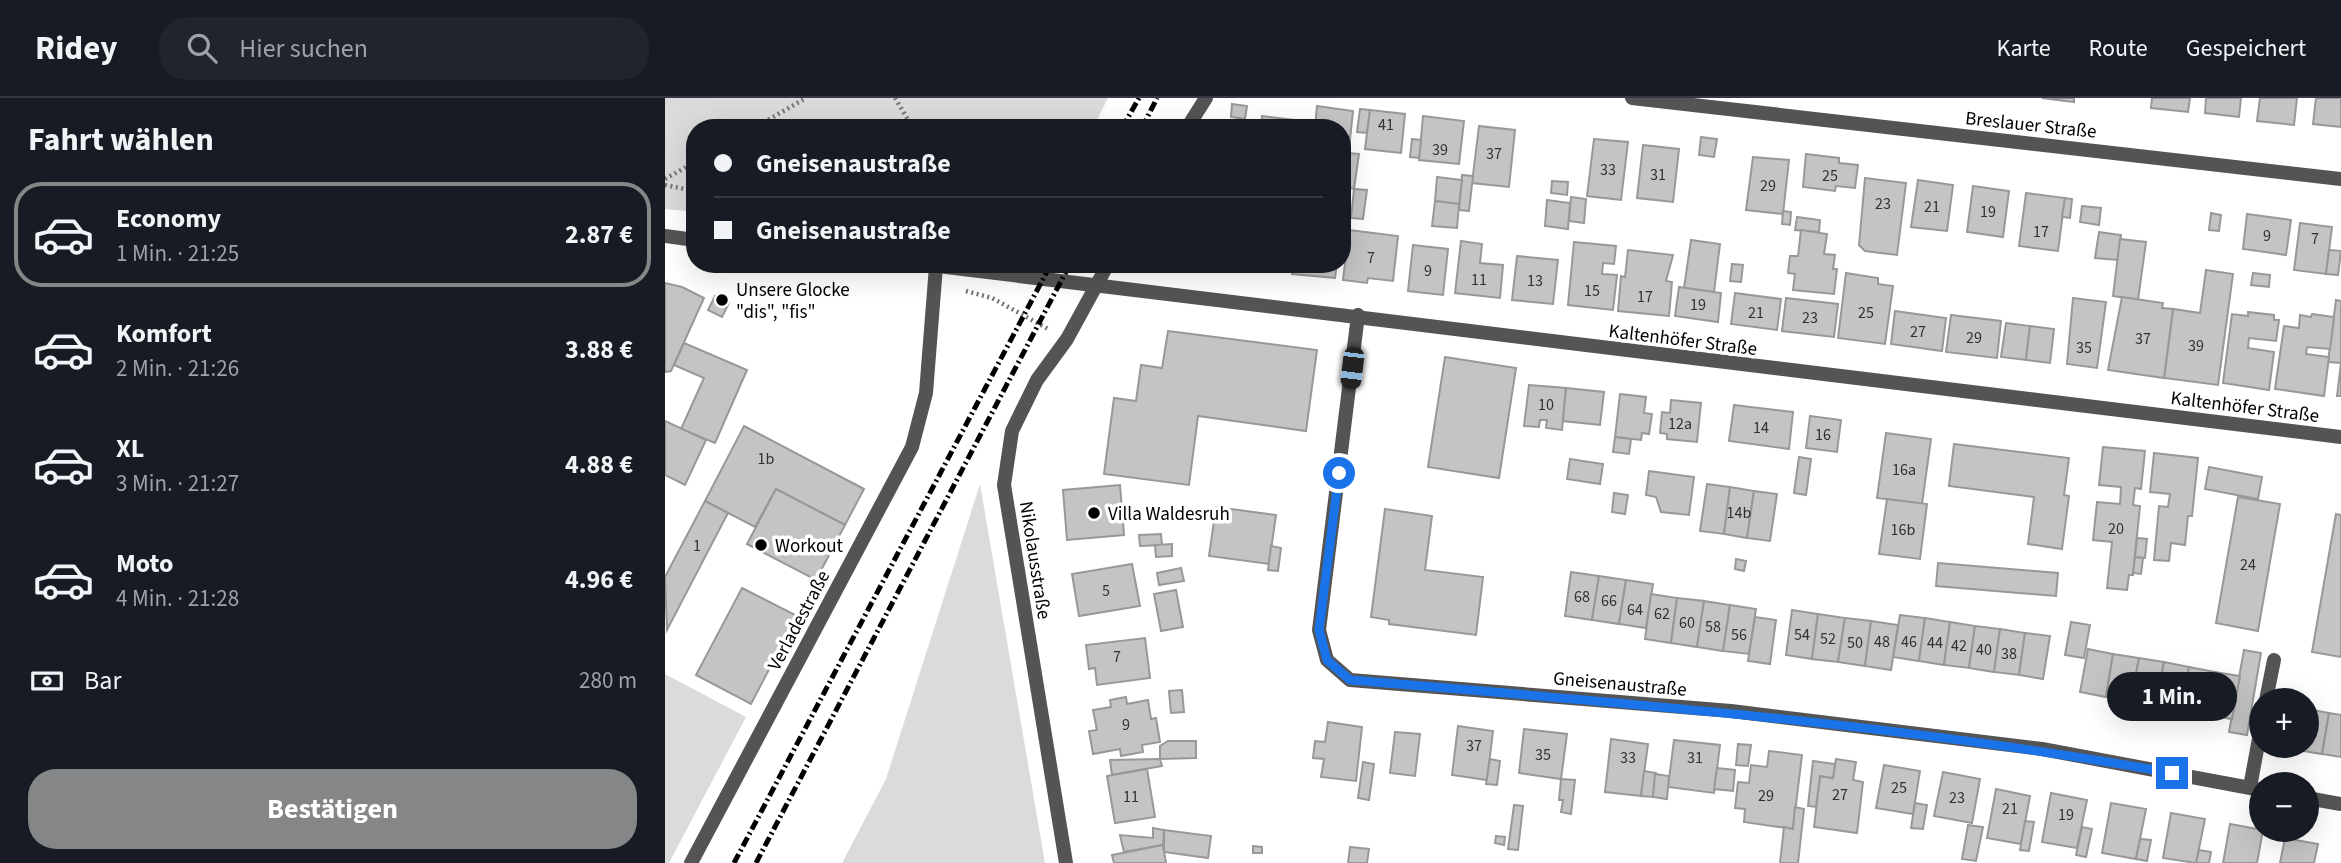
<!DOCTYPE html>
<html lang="de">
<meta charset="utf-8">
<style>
body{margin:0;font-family:"Source Sans 3",sans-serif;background:#20242c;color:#f1f3f6;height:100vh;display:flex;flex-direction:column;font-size:26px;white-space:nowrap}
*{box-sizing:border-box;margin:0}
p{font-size:23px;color:#9ea1a6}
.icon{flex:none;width:38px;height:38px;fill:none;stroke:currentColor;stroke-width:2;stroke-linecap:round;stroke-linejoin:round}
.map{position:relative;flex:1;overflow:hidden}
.details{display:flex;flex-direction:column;background:#171b24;width:665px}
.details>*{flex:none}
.banner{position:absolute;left:21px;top:21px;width:665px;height:154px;border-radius:28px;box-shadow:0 7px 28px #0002;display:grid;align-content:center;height:154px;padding:0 28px;background:#171b24}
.tools{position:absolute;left:1584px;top:590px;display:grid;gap:14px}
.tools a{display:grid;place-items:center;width:70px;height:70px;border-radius:50%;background:#171b24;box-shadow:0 7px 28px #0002;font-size:35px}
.end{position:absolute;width:32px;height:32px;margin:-16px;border:9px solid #1a73e8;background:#fff;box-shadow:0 0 0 4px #fff}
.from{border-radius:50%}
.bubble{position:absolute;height:49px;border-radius:24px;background:#171b24;box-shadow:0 7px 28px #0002;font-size:23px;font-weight:700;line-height:49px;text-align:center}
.car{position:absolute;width:21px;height:42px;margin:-21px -10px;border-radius:9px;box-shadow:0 0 5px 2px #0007;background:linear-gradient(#222 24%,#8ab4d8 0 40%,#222 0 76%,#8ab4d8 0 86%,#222 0)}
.banner b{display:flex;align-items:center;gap:24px;height:66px;font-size:26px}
.banner b+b{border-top:2px solid #363941}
.banner i{width:18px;height:18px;background:#f1f3f6}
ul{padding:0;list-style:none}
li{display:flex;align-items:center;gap:21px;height:105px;margin:0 14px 10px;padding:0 14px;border:4px solid transparent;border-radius:28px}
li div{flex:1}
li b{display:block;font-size:26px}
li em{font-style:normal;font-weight:700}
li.selected{border-color:#858687}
li>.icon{width:63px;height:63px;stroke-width:1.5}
h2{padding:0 28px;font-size:32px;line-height:84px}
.pay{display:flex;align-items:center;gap:18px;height:77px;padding:0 28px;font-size:26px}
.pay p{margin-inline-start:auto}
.action{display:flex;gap:14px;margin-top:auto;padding:14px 28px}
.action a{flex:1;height:80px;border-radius:28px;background:#858687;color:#fff;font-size:28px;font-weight:700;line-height:80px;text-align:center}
header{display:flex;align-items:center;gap:42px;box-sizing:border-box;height:98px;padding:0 35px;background:#171b24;border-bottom:2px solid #363941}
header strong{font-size:33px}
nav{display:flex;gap:38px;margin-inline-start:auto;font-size:24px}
.search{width:490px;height:63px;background:#20242c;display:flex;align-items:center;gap:18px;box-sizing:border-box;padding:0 24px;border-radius:28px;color:#9ea1a6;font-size:26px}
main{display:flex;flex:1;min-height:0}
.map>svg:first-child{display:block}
.green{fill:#dbdbdb}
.building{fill:#c4c4c4;stroke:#989898;stroke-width:2}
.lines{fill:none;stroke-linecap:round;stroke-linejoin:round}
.path{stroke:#767676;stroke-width:4.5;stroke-dasharray:2 3.5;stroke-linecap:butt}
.service{stroke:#545454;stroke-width:14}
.minor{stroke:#545454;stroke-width:14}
.tertiary{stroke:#545454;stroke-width:14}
.rail{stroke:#000;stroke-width:5;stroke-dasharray:10 3.5 2 3.5;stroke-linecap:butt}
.route{stroke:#1a73e8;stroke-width:9}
.poi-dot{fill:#000;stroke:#fff;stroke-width:2.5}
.labels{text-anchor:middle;stroke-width:7;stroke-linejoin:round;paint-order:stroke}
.number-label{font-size:16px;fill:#313131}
.street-label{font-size:19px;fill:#000;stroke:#fff}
.poi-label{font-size:19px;fill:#000;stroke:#fff;text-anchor:start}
</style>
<header>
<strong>Ridey</strong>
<div class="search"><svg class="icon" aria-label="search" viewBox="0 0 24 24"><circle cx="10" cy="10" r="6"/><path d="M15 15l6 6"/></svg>Hier suchen</div>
<nav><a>Karte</a><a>Route</a><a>Gespeichert</a></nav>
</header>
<main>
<section class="details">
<h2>Fahrt wählen</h2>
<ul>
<li class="selected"><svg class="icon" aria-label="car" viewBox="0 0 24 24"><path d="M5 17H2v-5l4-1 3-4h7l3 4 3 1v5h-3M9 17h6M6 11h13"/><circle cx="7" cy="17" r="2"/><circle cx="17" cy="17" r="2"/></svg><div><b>Economy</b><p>1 Min. · 21:25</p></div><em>2.87 €</em></li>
<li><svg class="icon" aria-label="car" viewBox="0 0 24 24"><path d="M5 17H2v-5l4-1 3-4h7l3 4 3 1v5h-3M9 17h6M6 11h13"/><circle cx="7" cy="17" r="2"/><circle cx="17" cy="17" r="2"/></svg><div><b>Komfort</b><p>2 Min. · 21:26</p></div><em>3.88 €</em></li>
<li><svg class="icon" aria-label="car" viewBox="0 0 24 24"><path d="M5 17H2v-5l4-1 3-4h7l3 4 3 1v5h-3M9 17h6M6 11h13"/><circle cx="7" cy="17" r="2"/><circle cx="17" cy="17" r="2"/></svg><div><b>XL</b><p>3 Min. · 21:27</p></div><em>4.88 €</em></li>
<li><svg class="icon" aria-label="car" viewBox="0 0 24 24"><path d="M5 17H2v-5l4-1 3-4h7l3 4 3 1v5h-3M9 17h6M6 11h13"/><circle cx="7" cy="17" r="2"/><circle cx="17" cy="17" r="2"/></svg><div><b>Moto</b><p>4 Min. · 21:28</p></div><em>4.96 €</em></li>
</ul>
<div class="pay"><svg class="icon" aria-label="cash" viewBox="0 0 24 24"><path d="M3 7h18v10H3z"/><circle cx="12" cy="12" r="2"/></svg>Bar<p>280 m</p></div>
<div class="action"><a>Bestätigen</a></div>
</section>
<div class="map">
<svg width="1676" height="765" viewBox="0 0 1676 765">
<rect width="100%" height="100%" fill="#fff"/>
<g class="green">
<path d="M0,0H443L428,30H30V114L0,111Z"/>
<path d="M315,386L380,765H177L221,681Z"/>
<path d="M0,576L81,619L4,765H0Z"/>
</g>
<g class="building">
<path d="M1377,0H1409V4Z"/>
<path d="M1487,0H1525L1523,14L1486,10Z"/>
<path d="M1541,0H1576L1574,19L1540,15Z"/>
<path d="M1595,0H1632L1629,27L1592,23Z"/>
<path d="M1651,0H1676V29L1648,26Z"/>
<path d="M567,6L582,8L580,21L566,19Z"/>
<path d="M652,8L688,13L682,70H677V30H650Z"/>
<path d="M695,11L705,12L702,35L692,34Z"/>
<path d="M705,12L740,16L736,55L700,51Z"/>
<path d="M597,18L637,23V30H596Z"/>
<path d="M758,18L799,23L794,66L754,62Z"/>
<path d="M814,28L850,32L844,89L807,85Z"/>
<path d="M1036,39L1052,41L1049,59L1034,57Z"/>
<path d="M747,41L756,42L754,60L745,59Z"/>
<path d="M929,41L963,44L956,102L922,98Z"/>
<path d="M978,47L1014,51L1008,104L972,100Z"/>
<path d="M683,55L694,56L689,91L680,89Z"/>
<path d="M1141,56L1174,60V65L1193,67L1190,90L1171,88L1170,93L1138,89Z"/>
<path d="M1088,59L1124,62L1118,116L1081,112Z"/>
<path d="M797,77L808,78L804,113L794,112Z"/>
<path d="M772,79L797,82L794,106L770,103Z"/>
<path d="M1200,80L1241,85L1232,157L1200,153L1194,147Z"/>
<path d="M1253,82L1288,87L1282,133L1246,129Z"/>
<path d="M887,83L903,84L902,97L886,95Z"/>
<path d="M1308,88L1344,93L1338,139L1302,134Z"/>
<path d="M689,91L702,92L698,121L686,120Z"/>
<path d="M1361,95L1400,100L1393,153L1354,148Z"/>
<path d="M906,99L921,101L919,125L904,123Z"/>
<path d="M1400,100L1407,101L1405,120L1397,119Z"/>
<path d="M882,102L905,105L903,131L880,128Z"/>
<path d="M770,103L794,106L792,130L767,128Z"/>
<path d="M1417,108L1436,110L1434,127L1415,124Z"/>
<path d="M677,111L682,112L680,128H677Z"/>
<path d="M1118,113L1126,114L1125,127L1117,126Z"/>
<path d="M1546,115L1556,117L1554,133L1544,132Z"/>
<path d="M1582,116L1626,122L1621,157L1578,151Z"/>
<path d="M1132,119L1155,122L1154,134L1130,132Z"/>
<path d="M1635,125L1667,129L1661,176L1629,172Z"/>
<path d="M684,132L733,138L728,183L703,180L702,185L678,182Z"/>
<path d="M1136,132L1162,136L1159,156L1170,157L1168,171H1172L1169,196L1128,192L1130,176L1123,175L1125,158H1133Z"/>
<path d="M1434,134L1456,137L1453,162L1430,160Z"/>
<path d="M1455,141L1481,144L1473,202L1448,198Z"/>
<path d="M1026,142L1055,146L1049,194L1019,190Z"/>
<path d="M796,143L817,146L815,165L838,167L835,200L790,195Z"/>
<path d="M909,144L951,148L949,166L938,165L937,176L952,177L948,212L903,207Z"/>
<path d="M748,147L783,151L778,197L743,193Z"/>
<path d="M963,152L1008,157L1001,183L1007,184L1004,218L953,213L956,178L960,179Z"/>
<path d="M1664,152L1676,153L1673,177L1661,176Z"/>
<path d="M852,158L893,162L888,206L847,202Z"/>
<path d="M576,166H619V172Z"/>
<path d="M628,166H672L670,180L627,176Z"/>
<path d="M1067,166L1078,167L1076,184L1065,183Z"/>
<path d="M1541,172L1568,176L1553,287L1499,280L1508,211L1535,215Z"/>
<path d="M1181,175L1213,180V186L1228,188L1220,246L1173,240Z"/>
<path d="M1588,175L1605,177L1604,189L1586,187Z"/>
<path d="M0,185L17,189L39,200L6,273L0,274Z"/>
<path d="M1014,189L1056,195L1053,224L1010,218Z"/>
<path d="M1070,195L1116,201L1112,232L1066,226Z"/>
<path d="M50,198L64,205L57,219L43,212Z"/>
<path d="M1457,199L1498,205L1497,210L1508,211L1499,280L1443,272Z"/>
<path d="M1121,200L1173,206L1169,239L1117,233Z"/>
<path d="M1408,200L1441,204L1432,270L1402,266Z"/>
<path d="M1671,202L1676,203V265L1663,264Z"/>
<path d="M1230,213L1281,220L1277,253L1226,246Z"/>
<path d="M1583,214L1609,217V222H1614L1611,243L1584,240L1583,250L1609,254L1604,292L1558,285L1567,216L1583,218Z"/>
<path d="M1647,216L1669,219L1665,251L1642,249L1641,256L1664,259L1659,298L1610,291L1619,228L1634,230L1635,217L1646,219Z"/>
<path d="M1286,217L1336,223L1332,260L1281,254Z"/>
<path d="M1341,225L1365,228L1361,262L1336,259Z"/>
<path d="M1365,228L1389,231L1385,265L1361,262Z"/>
<path d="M503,233L652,252L641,333L533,318L524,387L439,376L449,300L471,303L476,267L497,270Z"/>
<path d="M19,245L82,272L50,345L16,331L39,280L9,267Z"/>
<path d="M780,259L851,270L834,380L763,369Z"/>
<path d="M1676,265V298H1672Z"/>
<path d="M864,287L901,290L897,332L881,330L882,322H875L874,329L859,328Z"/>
<path d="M901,290L939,294L935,327L898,323Z"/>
<path d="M955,296L981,299L979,315L987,316L984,336L977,335L976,342L950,339Z"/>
<path d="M1006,302L1036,305L1032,344L1002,341V336L995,335L997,314L1005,315Z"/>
<path d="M1069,307L1128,314L1124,351L1064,343Z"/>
<path d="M1145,318L1176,322L1172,354L1141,350Z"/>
<path d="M0,323L41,342L20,387L0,377Z"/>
<path d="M79,328L199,391L180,427L111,391L90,429L40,403Z"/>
<path d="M1221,335L1266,341L1257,406L1212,400Z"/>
<path d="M950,339L966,341L964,356L948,354Z"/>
<path d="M1289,346L1404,360L1399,397L1404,398L1397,451L1363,446L1369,399L1284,388Z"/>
<path d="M1438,349L1480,353L1476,391L1470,390L1468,407L1475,408L1468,477H1464L1462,492L1442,490L1447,444L1428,442L1432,404L1455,406L1456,389L1434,387Z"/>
<path d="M1489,355L1533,360L1527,418H1523L1520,447L1506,445L1504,463L1489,462L1494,408L1503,409L1505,396L1485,394Z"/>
<path d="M1134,359L1146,361L1141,397L1129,395Z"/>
<path d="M905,361L938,366L935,386L902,381Z"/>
<path d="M1544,369L1597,379L1593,401L1540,391Z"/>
<path d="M984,373L1029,379L1024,417L996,414L991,399L981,397Z"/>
<path d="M1042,386L1065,389L1059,436L1035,433Z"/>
<path d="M455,387L459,437L402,442L398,392Z"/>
<path d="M1065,389L1089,393L1082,440L1059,436Z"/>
<path d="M111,391L180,427L151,482L82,446Z"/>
<path d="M1089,393L1112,396L1105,443L1082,440Z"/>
<path d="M949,395L963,397L960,416L947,414Z"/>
<path d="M1573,399L1615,406L1593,533L1551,525Z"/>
<path d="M1222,401L1262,406L1255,461L1214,456Z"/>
<path d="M40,403L63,415L2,532L0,479Z"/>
<path d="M551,409L611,417L604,466L544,458Z"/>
<path d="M720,411L767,418L760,472L818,479L811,537L724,526V522L706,519Z"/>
<path d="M1671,416L1676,417V559L1647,554Z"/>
<path d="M496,436L497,447L475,448L474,437Z"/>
<path d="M1472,440L1482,441L1480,460L1470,459Z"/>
<path d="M507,446V458L491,459L490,447Z"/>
<path d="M606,448L616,450L613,473L603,472Z"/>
<path d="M1470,459L1478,460L1476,476L1468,475Z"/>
<path d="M1071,461L1081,463L1079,473L1070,471Z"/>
<path d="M1273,465L1393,475L1391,498L1271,488Z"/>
<path d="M467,466L475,508L414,518L407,476Z"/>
<path d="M516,470L519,483L494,487L492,475Z"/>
<path d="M906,474L934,478L927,522L900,518Z"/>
<path d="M934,478L961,482L954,526L927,522Z"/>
<path d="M961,482L988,486L981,530L954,526Z"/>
<path d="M77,490L132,518L86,606L31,577Z"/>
<path d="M511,492L518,529L496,533L489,496Z"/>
<path d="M986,496L1012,500L1006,545L980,541Z"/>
<path d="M1012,500L1039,503L1032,549L1006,545Z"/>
<path d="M1039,503L1065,507L1058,553L1032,549Z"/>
<path d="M1065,507L1091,511L1084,556L1058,553Z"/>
<path d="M1127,512L1153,516L1147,561L1121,557Z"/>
<path d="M1153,516L1180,520L1173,564L1147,561Z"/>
<path d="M1235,517L1260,520L1254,563L1228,559Z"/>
<path d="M1090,519L1111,522L1105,566L1083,563Z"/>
<path d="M1180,520L1206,523L1200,568L1173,564Z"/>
<path d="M1260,520L1285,524L1279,567L1254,563Z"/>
<path d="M1206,523L1233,527L1226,572L1200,568Z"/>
<path d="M1285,524L1310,528L1304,570L1279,567Z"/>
<path d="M1406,524L1425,527L1419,560L1400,557Z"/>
<path d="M1310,528L1335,531L1329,574L1304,570Z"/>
<path d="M1335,531L1360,535L1354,577L1329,574Z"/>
<path d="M1360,535L1385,538L1378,581L1354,577Z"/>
<path d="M480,540L485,580L432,587L430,570L424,571L421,547Z"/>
<path d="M1423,551L1448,556L1441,599L1415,594Z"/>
<path d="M1579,552L1596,555L1582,637L1564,634Z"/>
<path d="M1448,556L1474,560L1466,603L1441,599Z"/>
<path d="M1474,560L1499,564L1491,608L1466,603Z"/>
<path d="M1499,564L1524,569L1517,612L1491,608Z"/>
<path d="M1524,569L1550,574L1542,617L1517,612Z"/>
<path d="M1550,574L1575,578L1567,621L1542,617Z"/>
<path d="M517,592L519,614L506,615L504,593Z"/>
<path d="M461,599L462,606L483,602L486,621L491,620L495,644L477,647L478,654L456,658L455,651L428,656L424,633L432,632L428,612L446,609L445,602Z"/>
<path d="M1642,611L1664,615L1657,656L1632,652L1633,648H1642Z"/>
<path d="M1664,615L1676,617V659L1657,656Z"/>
<path d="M663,624L697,629L691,683L656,679L659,661L648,660L650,643L660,644Z"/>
<path d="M793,628L828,633L822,682L787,677Z"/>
<path d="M859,631L902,636L896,681L854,675Z"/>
<path d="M730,634L755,636L750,678L725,675Z"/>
<path d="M946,641L983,646L976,698L940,694Z"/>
<path d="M1009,642L1055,647L1049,695L1003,689Z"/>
<path d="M503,643H531V660L495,661V648Z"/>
<path d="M1073,646L1086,647L1083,668L1071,667Z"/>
<path d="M1609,648H1633L1632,652Z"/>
<path d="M1104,653L1137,657L1128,731L1079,724L1080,711L1070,710L1073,684L1084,685L1086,667L1102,669Z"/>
<path d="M495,661L497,668L447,677L445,662Z"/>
<path d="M825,661L835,663L832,687L821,686Z"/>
<path d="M1171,661L1191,664L1188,682L1198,684L1192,735L1149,729L1155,678L1168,680Z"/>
<path d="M1148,663L1170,666L1168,680L1155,678L1151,709L1143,708Z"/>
<path d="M698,664L709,666L704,702L693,700Z"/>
<path d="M1219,667L1255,673L1248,716L1211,710Z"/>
<path d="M1052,670L1070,672L1068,693L1049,691Z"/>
<path d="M482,671L490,719L450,725L442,678Z"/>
<path d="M979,673L991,675L988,699L976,698Z"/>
<path d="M1278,674L1315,681L1307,725L1269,718Z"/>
<path d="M990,676L1004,678L1002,701L988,699Z"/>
<path d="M896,681L910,682L906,716L896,714L898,702H894Z"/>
<path d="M1331,691L1365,698L1356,746L1322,740Z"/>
<path d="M1386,695L1422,702L1412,750L1377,744Z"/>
<path d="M1250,705L1262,707L1258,731L1246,730Z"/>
<path d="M1446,705L1481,711L1471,761L1437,755Z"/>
<path d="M849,707L858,708L853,752L843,751Z"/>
<path d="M1130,709L1139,711L1133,765H1115L1119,729L1128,731Z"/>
<path d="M1506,715L1540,721L1531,765L1498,760Z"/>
<path d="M1360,723L1369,724L1364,753L1355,752Z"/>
<path d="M1565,726L1598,732L1592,765H1558Z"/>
<path d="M1303,727L1318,729L1311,763L1297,761Z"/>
<path d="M1417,729L1427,731L1421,759L1411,757Z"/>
<path d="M488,730L499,732L498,747L459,754L455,737L488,740Z"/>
<path d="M499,732L546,738L543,760L499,754Z"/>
<path d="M831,738L840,739L839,747L830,745Z"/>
<path d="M1620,740L1653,746L1649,765H1615Z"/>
<path d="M1475,741L1486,742L1482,763L1471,761Z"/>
<path d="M498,747L501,765H449L447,757Z"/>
<path d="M588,748L597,749V755H588Z"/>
<path d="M685,749L704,751L702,765H683Z"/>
<path d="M1534,752L1546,754L1544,765H1531Z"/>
</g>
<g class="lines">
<g class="path">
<path d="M230,0L248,30"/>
<path d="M89,30L141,0"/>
<path d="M0,81L30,64"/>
<path d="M0,87L30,93"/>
<path d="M301,193L327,200L385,232"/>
</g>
<g class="service">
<path d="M1601,602L1609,562"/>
<path d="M1585,689L1596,630"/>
</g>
<g class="minor">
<path d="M967,0L1676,81"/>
<path d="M522,30L541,0"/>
<path d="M693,217L654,532L662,562L685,582L1066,613L1377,651L1596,692"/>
<path d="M1642,700L1676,706"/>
<path d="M26,765L247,349L261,295L271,168"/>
<path d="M401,765L339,387L347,333L372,282L402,241L443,166"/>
</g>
<g class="tertiary">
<path d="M0,138L30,142"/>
<path d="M256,166L1676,339"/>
</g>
<g class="rail">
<path d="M457,30L474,0"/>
<path d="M477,30L492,0"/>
<path d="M69,765L386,166"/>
<path d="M91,765L405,166"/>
</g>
</g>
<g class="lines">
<path class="route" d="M674,375L654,532L662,562L685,582C960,605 1235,626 1507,675"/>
</g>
<g class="poi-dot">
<circle cx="57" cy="202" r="7"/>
<circle cx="429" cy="415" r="7"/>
<circle cx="96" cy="447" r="7"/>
</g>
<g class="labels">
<g class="number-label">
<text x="721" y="32">41</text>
<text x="775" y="57">39</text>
<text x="829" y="61">37</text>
<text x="943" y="77">33</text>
<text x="993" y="82">31</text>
<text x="1165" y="83">25</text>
<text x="1103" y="93">29</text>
<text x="1218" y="111">23</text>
<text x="1267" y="114">21</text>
<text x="1323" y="119">19</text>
<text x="1376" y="139">17</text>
<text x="1602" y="143">9</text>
<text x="1650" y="146">7</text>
<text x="706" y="165">7</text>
<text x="763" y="178">9</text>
<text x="814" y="187">11</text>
<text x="870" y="188">13</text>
<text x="927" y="198">15</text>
<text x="980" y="204">17</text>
<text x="1033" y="212">19</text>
<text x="1091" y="220">21</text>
<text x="1201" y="220">25</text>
<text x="1145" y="225">23</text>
<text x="1253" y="239">27</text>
<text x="1309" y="245">29</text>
<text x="1478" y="246">37</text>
<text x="1531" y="253">39</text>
<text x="1419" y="255">35</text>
<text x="881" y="312">10</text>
<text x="1015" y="331">12a</text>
<text x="1096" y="335">14</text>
<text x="1158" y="342">16</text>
<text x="101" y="366">1b</text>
<text x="1239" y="377">16a</text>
<text x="1074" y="420">14b</text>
<text x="1451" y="436">20</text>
<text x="1238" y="437">16b</text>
<text x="32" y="453">1</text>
<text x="1583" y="472">24</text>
<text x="441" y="498">5</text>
<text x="917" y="504">68</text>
<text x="944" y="508">66</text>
<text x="970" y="517">64</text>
<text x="997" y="521">62</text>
<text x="1022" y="530">60</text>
<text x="1048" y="534">58</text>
<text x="1074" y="542">56</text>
<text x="1137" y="542">54</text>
<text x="1163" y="546">52</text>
<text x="1217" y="549">48</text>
<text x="1244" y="549">46</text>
<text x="1190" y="550">50</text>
<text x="1270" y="550">44</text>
<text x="1294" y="553">42</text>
<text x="1319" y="557">40</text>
<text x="1344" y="561">38</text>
<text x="452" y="564">7</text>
<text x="461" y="632">9</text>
<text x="809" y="653">37</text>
<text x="878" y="662">35</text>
<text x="963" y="665">33</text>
<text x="1030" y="665">31</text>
<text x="1234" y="695">25</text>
<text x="1175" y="702">27</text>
<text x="1101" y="703">29</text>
<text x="466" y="704">11</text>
<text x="1292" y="705">23</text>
<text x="1345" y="716">21</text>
<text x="1401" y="722">19</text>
</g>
<g class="street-label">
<text transform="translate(1366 26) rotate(6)" y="7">Breslauer Straße</text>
<text transform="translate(1018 241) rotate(7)" y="7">Kaltenhöfer Straße</text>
<text transform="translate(1580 308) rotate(7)" y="7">Kaltenhöfer Straße</text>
<text transform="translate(371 462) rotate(81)" y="7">Nikolausstraße</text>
<text transform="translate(133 522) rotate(-62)" y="7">Verladestraße</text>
<text transform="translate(955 585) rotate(5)" y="7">Gneisenaustraße</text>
</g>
<g class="poi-label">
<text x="71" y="198">Unsere Glocke<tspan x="71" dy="22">"dis", "fis"</tspan></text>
<text x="443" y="422">Villa Waldesruh</text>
<text x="110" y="454">Workout</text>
</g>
</g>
</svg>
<div class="tools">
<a>+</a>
<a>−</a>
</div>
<i class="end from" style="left:674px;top:375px"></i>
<i class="end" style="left:1507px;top:675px"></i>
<div class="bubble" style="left:1442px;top:574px;width:130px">1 Min.</div>
<i class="car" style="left:687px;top:270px;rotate:187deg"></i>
<div class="banner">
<b><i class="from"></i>Gneisenaustraße</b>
<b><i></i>Gneisenaustraße</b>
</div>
</div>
</main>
